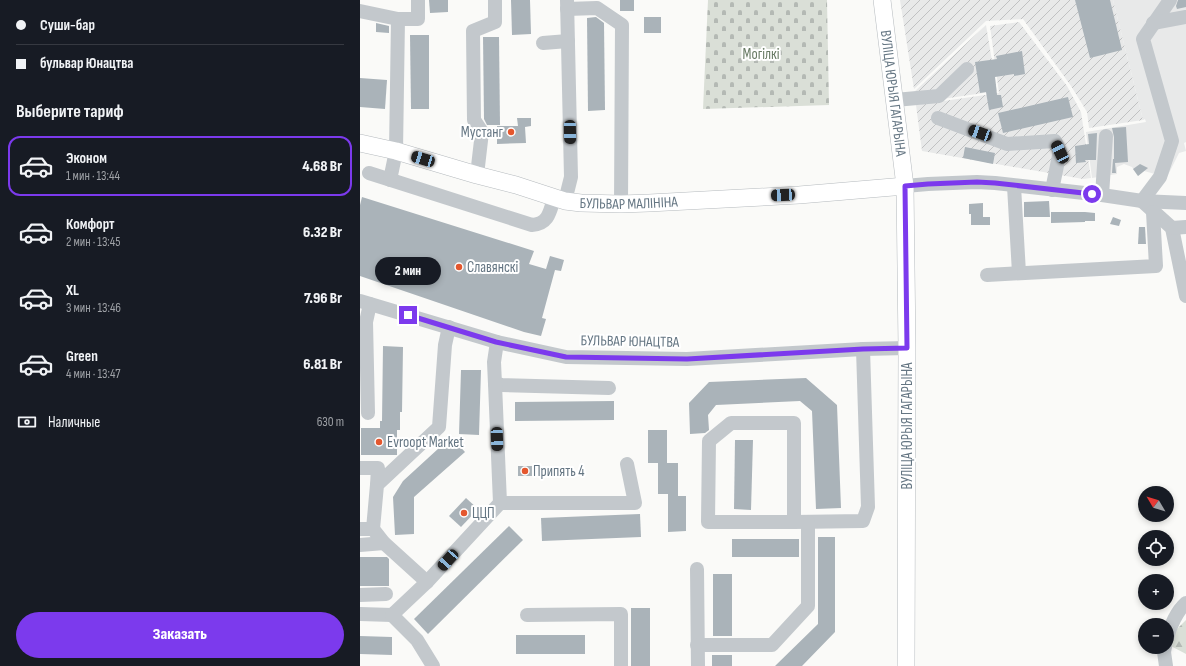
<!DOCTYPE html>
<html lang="ru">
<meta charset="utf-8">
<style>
body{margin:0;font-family:"Sofia Sans Condensed",sans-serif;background:#20242c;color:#f1f3f6;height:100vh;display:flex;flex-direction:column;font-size:15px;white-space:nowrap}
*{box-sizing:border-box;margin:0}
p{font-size:13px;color:#9ea1a6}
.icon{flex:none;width:22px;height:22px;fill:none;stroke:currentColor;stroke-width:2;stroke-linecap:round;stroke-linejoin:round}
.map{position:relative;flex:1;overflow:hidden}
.drawer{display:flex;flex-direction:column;background:#171b24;width:360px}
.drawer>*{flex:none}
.guide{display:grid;align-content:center;height:88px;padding:0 16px;background:#171b24}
.needle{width:26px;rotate:308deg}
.buttons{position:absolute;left:778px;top:486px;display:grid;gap:8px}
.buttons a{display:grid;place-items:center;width:36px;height:36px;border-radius:50%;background:#171b24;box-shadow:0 2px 6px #0003;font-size:20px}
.end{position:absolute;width:18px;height:18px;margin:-9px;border:5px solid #7c3aed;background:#fff;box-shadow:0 0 0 2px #fff}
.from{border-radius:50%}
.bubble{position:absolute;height:28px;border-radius:14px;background:#171b24;box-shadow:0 2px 6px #0003;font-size:13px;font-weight:800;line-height:28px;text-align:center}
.car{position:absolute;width:12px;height:24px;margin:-12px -6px;border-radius:5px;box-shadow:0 0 3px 1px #0007;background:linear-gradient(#222 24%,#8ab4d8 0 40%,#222 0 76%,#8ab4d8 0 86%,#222 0)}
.guide b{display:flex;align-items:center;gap:14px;height:38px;font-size:15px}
.guide b+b{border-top:1px solid #363941}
.guide i{width:10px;height:10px;background:#f1f3f6}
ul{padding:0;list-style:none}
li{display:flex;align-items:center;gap:12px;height:60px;margin:0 8px 6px;padding:0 8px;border:2px solid transparent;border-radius:12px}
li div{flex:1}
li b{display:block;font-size:15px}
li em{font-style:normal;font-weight:800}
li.selected{border-color:#7c3aed}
li>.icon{width:36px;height:36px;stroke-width:1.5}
h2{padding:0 16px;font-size:18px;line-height:48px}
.pay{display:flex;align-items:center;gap:10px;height:44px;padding:0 16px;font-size:15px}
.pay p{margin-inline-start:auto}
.cta{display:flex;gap:8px;margin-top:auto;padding:8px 16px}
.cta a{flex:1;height:46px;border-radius:24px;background:#7c3aed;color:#fff;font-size:16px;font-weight:800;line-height:46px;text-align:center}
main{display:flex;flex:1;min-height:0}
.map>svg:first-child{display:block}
.built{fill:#e8e9e9}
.industrial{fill:url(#industrial-furrows)}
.forest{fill:url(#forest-firs)}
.cemetery{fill:url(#cemetery-stones)}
.building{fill:#aab3b9}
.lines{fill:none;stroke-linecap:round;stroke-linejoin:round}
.major-casing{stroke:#b5babe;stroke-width:18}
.minor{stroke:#c3c8cc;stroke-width:14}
.major{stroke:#fff;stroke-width:17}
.route{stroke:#7c3aed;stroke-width:5}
.poi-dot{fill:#e4572e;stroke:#fff;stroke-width:1.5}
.labels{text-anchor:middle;stroke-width:4;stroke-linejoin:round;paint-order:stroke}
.park-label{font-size:15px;fill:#687a64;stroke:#fff}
.street-label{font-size:15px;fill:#657683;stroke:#fff}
.poi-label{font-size:15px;fill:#657683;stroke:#fff;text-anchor:start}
</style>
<main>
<section class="drawer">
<div class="guide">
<b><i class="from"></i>Суши-бар</b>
<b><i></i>бульвар Юнацтва</b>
</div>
<h2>Выберите тариф</h2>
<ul>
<li class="selected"><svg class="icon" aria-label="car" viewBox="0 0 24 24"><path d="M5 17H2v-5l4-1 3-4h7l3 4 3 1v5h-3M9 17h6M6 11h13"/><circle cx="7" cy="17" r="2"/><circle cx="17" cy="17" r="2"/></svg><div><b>Эконом</b><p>1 мин · 13:44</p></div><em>4.68 Br</em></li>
<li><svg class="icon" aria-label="car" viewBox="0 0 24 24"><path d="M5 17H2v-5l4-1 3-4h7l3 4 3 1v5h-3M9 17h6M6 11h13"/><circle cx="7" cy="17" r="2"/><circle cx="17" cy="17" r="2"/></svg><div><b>Комфорт</b><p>2 мин · 13:45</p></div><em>6.32 Br</em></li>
<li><svg class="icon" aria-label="car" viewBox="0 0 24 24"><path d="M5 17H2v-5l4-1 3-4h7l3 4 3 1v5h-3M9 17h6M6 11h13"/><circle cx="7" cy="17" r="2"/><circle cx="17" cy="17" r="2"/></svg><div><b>XL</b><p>3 мин · 13:46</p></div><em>7.96 Br</em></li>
<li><svg class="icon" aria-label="car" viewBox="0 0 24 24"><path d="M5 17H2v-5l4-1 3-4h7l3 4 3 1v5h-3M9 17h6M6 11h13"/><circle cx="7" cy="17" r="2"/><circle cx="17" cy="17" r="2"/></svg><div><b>Green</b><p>4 мин · 13:47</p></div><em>6.81 Br</em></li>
</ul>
<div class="pay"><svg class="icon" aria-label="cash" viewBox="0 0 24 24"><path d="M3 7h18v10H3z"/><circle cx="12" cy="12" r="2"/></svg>Наличные<p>630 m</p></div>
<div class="cta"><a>Заказать</a></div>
</section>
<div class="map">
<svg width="826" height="666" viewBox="0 0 826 666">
<defs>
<pattern id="industrial-furrows" width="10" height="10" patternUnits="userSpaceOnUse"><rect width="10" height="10" fill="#e8e9e9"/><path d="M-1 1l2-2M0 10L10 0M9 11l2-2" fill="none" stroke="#c0c1c2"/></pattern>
<pattern id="forest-firs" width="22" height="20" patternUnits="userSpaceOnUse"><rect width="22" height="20" fill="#dadfd7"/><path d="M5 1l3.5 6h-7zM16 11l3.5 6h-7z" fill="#b4b9b4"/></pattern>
<pattern id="cemetery-stones" width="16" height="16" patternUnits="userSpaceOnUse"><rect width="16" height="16" fill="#dadfd7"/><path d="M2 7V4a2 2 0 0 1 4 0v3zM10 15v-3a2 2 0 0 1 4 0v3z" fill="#b4b9b4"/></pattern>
</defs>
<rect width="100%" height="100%" fill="#fafaf8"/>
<path class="built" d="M753,0H826V142L824,143L826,151L819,153L805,181L795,174L784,171L778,176L772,167L764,164L757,167V174L732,178L726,132L786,122L785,119L783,120Z"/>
<g class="industrial">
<path d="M540,0H753L783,120L729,128L727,112L711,86L663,19L626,21L554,89Z"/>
<path d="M659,22L707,86L721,112L731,178L723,179L562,151L556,105L639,93L630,26Z"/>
<path d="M626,25L637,91L555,103L553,93Z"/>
</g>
<path class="forest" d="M826,620V654L807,644V639Z"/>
<path class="cemetery" d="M348,0H467L469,105L343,109Z"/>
<g class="building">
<path d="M69,0H88V12L70,13Z"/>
<path d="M151,0H170L171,34L152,35Z"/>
<rect x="260" y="0" width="14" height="11"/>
<path d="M715,0H750L762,50L730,58Z"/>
<path d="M818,0H826V7L817,9L816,6Z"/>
<path d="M236,17L244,23L245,110L228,111L227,18Z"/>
<rect x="284" y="17" width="17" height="16"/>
<path d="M16,23L29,26V33L16,32Z"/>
<path d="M50,35H69V109H51Z"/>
<path d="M123,37H139L140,125H127L124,119Z"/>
<path d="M662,51L665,74L654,76V74L635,77L637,95H641L643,107L629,110L626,92L620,93L615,62L637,59L636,56Z"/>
<path d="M0,78L27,80L25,109L0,107Z"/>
<path d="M708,97L713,117L643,133L638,113Z"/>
<path d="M157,118H171V126L165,127L166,143L137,144V126H158Z"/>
<path d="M766,127L768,162L755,163L756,173H752L753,159H754V137L752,128Z"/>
<path d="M737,133L736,160H725L726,162L716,163L715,146L729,144L728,134Z"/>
<path d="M605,147L635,153L633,164L603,158Z"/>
<path d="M780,164L788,168L778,176L773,169Z"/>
<path d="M2,197L174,251L169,264L186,269L190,256L204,260L201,271L195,270L189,292L182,318L186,319L181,336L164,332L0,276V205Z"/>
<path d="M689,201L690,217H664V202Z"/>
<path d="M623,203V217H630V225H611V214H609V204Z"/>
<path d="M691,212H725L735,213V221H725V222L691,223Z"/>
<path d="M753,217L761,220L759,226L750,224Z"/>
<path d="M779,227H785L786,244H778Z"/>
<path d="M23,346L43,347L42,412H40V430H37V455H1V428H20V421H22Z"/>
<path d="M101,370H121L119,435L99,434Z"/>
<path d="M446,378L477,405L481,508L456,509L452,411L440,401L356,405L348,415L349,430L345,433L330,434L329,403L349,382Z"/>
<path d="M254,401V420L155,421V402Z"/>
<path d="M288,430H307V463H318V496H326V531L308,532V494H298V463H288Z"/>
<path d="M91,437L105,452L54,497V534L35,535L33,497L43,481Z"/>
<path d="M375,440H393L391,510L374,509Z"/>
<rect x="158" y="466" width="15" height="10"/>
<path d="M106,498L118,509L101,527L89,516Z"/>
<path d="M280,514L281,537L182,541L181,518Z"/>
<path d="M149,526L163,540L68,634L54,619Z"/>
<path d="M458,537H475V632L442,666H415L458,624Z"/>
<rect x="372" y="539" width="67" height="18"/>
<path d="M0,557H27L29,559V586H0Z"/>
<rect x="353" y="574" width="19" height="62"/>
<rect x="271" y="608" width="19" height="58"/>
<rect x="156" y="635" width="69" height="19"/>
<path d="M0,636L32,637V655L0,654Z"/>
<rect x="352" y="655" width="20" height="11"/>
</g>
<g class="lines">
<g class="major-casing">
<g id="major">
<path id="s1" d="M522,0L545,186L547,348L546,666"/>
<path id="s2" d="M0,143L36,151L117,175L156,185L205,201L221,203L261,204L289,203L439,195L545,186"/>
</g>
</g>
<g class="minor">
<path d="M810,0L783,39L812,141L800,177L782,201L812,228L826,296"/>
<path d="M207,9L237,8L262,25L261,204"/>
<path d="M0,11L38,19"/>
<path d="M793,23L826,17"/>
<path d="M183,43L208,41"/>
<path d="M535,100L579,96L607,69"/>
<path d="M578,118L647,144L695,141L700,151L692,190"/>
<path d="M9,173L172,225C189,224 190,211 194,198"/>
<path d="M117,175L122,132L114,120L113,31L135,22V0"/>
<path d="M30,180L36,151L38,19H58V0"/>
<path d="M545,186L568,184L617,182L635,183L742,195L782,201L826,203"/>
<path d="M654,186L659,273"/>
<path d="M742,195L746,136"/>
<path d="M205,201L211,177L207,0"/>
<path d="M812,228L826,227"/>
<path d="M627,275L796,266L793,212"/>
<path d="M0,301L137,342L206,357L327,359L503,349L547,348"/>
<path d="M135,384L142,385L249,388"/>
<path d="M8,413L6,322L10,304"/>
<path d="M0,468H18L17,485"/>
<path d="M140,503H275L267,464"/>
<path d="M434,522H348L349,441L371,423H434V522L503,521L508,507L503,349"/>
<path d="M0,529H13"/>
<path d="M0,545L24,543"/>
<path d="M337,569L338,666"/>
<path d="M67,582L24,543L13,529L17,485L79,427L85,345L89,327"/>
<path d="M0,595L26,594"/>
<path d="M0,614L32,615L67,582L140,503L135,384L134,362L137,342"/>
<path d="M32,615L57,640L73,666"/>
<path d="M167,615L261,614V666"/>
<path d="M807,638C810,626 817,611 826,603"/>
<path d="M337,645H412L448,606V522"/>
<path d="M805,647L804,652L806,666"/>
</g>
<use href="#major" class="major"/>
</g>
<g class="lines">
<path class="route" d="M48,315L136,342L206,357L327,359L503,349L547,348L545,186L568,184L617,182L635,183L732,194"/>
</g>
<g class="poi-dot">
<circle cx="151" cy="132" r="4"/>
<circle cx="99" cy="267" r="4"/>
<circle cx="19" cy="442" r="4"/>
<circle cx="165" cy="471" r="4"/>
<circle cx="104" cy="513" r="4"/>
</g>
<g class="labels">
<g class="park-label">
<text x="401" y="59">Могілкі</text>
</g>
<g class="street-label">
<text dy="5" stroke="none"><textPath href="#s1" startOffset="94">ВУЛІЦА ЮРЫЯ ГАГАРЫНА</textPath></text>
<text dy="5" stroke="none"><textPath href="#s2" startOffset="277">БУЛЬВАР МАЛІНІНА</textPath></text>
<text transform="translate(270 341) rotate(1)" y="5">БУЛЬВАР ЮНАЦТВА</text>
<text transform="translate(547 426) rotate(-90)" y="5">ВУЛІЦА ЮРЫЯ ГАГАРЫНА</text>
</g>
<g class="poi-label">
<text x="143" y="137" text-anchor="end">Мустанг</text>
<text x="107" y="272">Славянскі</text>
<text x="27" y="447">Evroopt Market</text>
<text x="173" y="476">Припять 4</text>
<text x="112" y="518">ЦЦП</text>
</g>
</g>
</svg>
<div class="buttons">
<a><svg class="needle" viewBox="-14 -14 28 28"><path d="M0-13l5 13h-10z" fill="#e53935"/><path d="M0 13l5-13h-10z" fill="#9ea1a6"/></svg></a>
<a><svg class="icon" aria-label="locate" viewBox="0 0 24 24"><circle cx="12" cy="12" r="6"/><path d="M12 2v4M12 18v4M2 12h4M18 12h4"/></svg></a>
<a>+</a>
<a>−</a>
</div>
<i class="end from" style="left:732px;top:194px"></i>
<i class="end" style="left:48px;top:315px"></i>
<div class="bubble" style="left:15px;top:257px;width:66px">2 мин</div>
<i class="car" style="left:210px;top:132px;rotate:179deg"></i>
<i class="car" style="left:620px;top:133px;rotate:290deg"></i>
<i class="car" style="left:700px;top:152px;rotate:334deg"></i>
<i class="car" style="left:63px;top:159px;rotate:287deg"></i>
<i class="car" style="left:423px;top:195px;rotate:267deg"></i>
<i class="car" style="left:137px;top:439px;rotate:178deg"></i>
<i class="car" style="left:88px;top:560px;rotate:222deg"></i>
</div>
</main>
